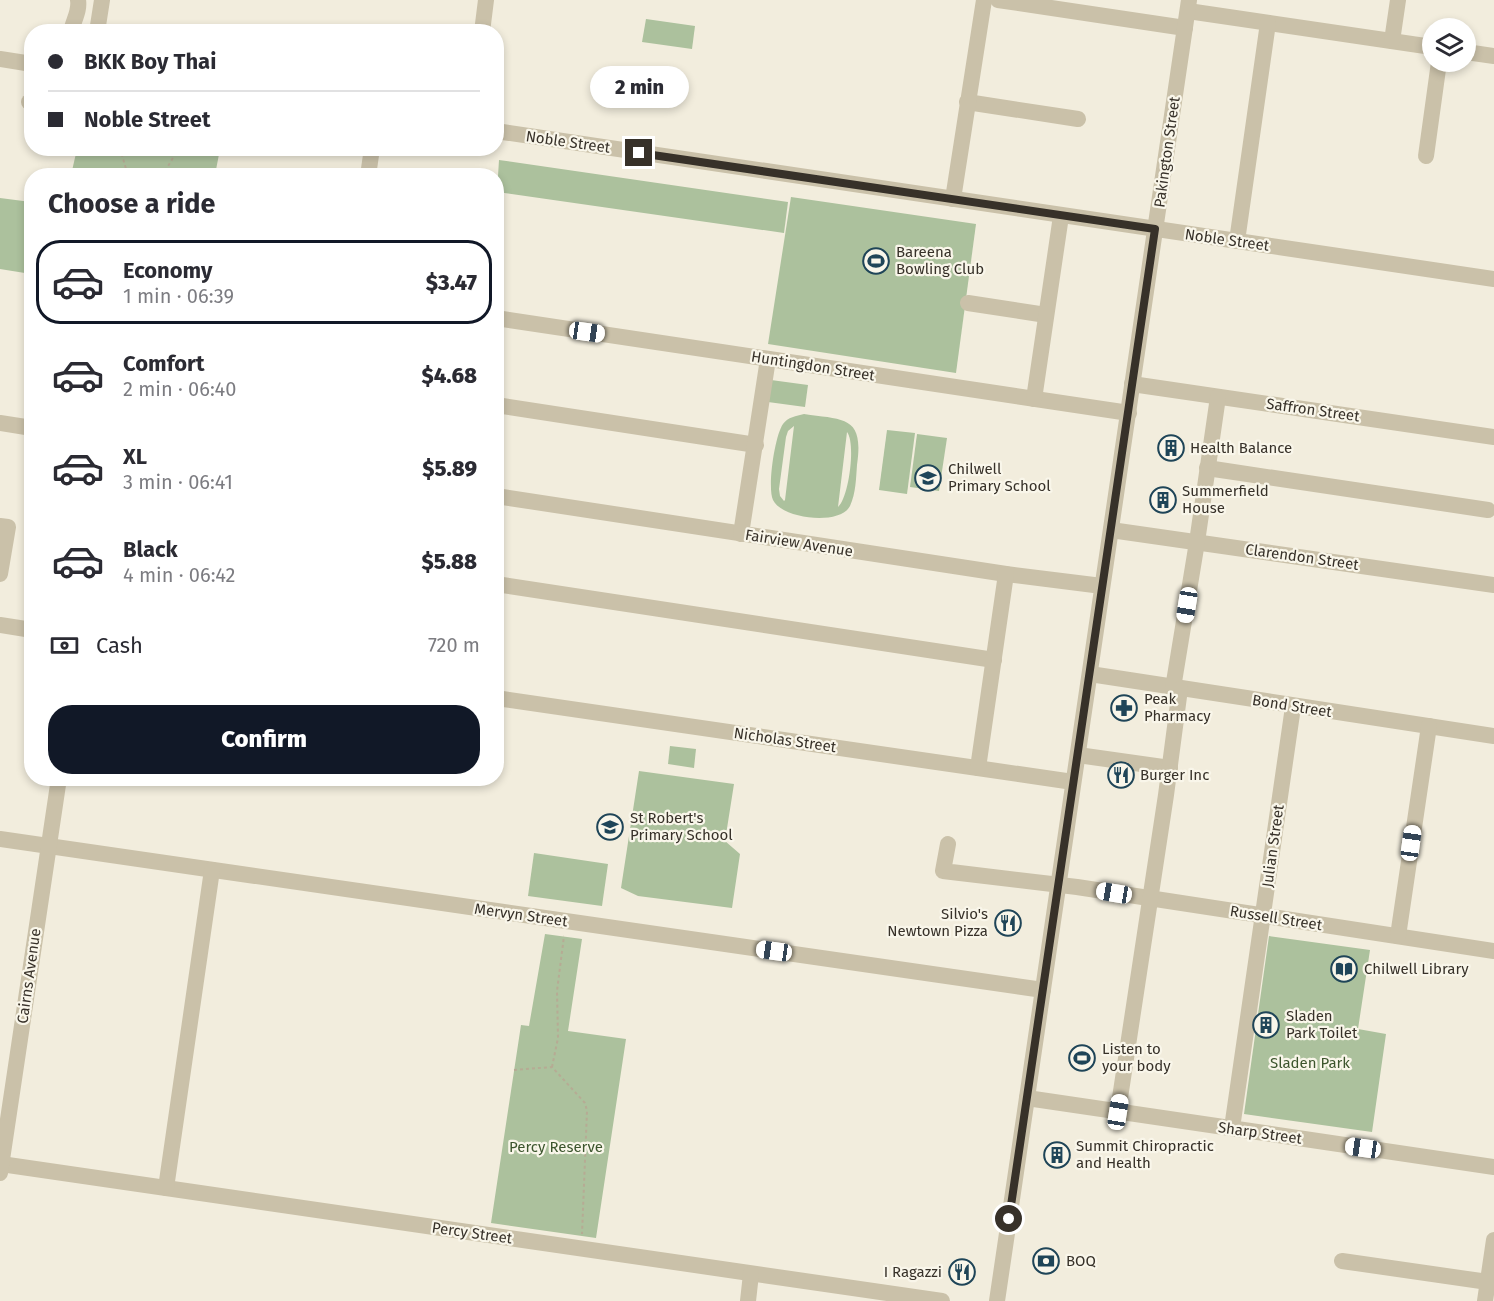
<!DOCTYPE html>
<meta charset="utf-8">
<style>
body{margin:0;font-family:"Fira Sans",sans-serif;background:#f2f2f3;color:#2b2b33;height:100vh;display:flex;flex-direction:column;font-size:22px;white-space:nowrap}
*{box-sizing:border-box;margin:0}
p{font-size:20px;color:#7c7c81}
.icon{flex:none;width:33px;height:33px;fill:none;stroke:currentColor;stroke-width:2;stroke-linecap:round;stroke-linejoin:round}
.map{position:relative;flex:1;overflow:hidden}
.panel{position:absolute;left:24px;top:168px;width:480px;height:618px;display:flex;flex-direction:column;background:#fff;border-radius:24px;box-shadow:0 3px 9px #0003}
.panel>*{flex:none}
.guide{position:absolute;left:24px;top:24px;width:480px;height:132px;border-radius:24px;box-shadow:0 3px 9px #0003;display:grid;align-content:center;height:132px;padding:0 24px;background:#fff}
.buttons{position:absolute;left:1422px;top:18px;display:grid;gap:12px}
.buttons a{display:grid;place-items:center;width:54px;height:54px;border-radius:50%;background:#fff;box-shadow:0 3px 9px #0003;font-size:30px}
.end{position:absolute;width:27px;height:27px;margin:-14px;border:8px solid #373129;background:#fff;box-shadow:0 0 0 3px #fff}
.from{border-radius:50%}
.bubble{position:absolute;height:42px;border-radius:21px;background:#fff;box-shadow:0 3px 9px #0003;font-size:20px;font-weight:800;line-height:42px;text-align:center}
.car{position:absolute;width:18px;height:36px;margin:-18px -9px;border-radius:8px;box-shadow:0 0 4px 2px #0007;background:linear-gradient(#fff 24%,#345 0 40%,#fff 0 76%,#345 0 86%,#fff 0)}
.guide b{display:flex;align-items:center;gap:21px;height:57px;font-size:22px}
.guide b+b{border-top:2px solid #e1e1e2}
.guide i{width:15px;height:15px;background:#2b2b33}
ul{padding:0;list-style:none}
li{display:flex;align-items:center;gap:18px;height:84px;margin:0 12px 9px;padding:0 12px;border:3px solid transparent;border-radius:24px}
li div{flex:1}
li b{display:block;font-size:22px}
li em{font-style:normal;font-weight:800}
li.active{border-color:#111827}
li>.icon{width:54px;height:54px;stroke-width:1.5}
h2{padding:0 24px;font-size:27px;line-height:72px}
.pay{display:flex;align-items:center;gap:15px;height:66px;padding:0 24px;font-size:22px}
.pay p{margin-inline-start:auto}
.button{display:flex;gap:12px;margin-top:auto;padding:12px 24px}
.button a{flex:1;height:69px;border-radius:24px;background:#111827;color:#fff;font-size:24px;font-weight:800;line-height:69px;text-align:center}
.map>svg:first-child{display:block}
.green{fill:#acc19d;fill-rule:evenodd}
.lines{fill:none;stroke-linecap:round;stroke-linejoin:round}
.path{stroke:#b6ab94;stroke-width:2;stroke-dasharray:3 3;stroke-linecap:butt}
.minor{stroke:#cac1a9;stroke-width:16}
.route{stroke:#373129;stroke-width:8}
.labels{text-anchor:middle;stroke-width:4.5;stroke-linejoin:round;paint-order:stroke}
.street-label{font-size:15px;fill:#373129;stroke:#f9f6ea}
.poi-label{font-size:15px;fill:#373129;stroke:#f9f6ea;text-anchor:start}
.park-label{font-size:15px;fill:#3c552d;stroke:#f9f6ea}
</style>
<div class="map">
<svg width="1494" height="1301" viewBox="0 0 1494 1301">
<rect width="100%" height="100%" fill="#f2eddd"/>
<g class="green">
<path d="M646,19L695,26L692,49L642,42Z"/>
<path d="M77,149V148L220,149L215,175H71Z"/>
<path d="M499,160L788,202L784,233L497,192Z"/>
<path d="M791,197L976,224L956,373L768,344Z"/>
<path d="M0,198L31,202V274L0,269Z"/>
<path d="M771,380L808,385L805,407L768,402Z"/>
<path d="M804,414C845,420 864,416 857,465C856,478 856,493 850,506C840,526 782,519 773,500C767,487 775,435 783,424C788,417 796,416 804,414ZM794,426L785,500L784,501L780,496L779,489L786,437L788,431ZM847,432C856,443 849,498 838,507Z"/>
<path d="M887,430L915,433L907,494L879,490Z"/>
<path d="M917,434L947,438L939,491L910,487Z"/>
<path d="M670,746L696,749L694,768L668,764Z"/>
<path d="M639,771L734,784L725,841L740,854L732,908L638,896L621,888Z"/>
<path d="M534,853L608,864L602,906L528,896Z"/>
<path d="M545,934L582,939L568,1031L626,1039L596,1238L491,1223L521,1025L529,1026Z"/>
<path d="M1269,936L1370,950L1358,1029L1386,1034L1372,1132L1244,1114Z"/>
</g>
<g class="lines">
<g class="path">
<path d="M120,148L128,176"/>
<path d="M162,176L179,148"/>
<path d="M552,1067L558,1038L557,991L564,936"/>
<path d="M514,1070L552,1067L585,1103L587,1111L582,1234"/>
</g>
<g class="minor">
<path d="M998,0L1185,28"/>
<path d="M1188,11L1432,47"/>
<path d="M71,32C73,21 80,11 78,0"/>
<path d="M97,32L102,0"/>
<path d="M482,32L486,0"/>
<path d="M1392,41L1398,0"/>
<path d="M1466,52L1494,56"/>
<path d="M0,59L32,64"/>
<path d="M29,102H32"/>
<path d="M967,102L1078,119"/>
<path d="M496,131L1494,279"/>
<path d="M1426,156L1439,62"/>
<path d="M368,176L372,148"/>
<path d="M953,199L984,0"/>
<path d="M1237,241L1268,23"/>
<path d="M968,303L1046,315"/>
<path d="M496,318L1129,413"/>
<path d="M1132,384L1494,437"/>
<path d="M1034,399L1061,216"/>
<path d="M496,405L756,445"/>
<path d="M0,423L32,428"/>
<path d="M1207,468L1488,510"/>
<path d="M496,496L1006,574L1102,586"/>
<path d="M0,526L8,527L0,574"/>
<path d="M1111,530L1494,585"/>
<path d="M741,534L768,359"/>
<path d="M496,584L994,660"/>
<path d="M0,625L32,630"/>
<path d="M1090,674L1494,736"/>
<path d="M1173,688L1197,542L1218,397"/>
<path d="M496,698L1073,782"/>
<path d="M1078,755L1170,768"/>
<path d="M978,768L1006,574"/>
<path d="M0,839L1043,990"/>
<path d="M948,844L943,871L1077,887L1494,951"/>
<path d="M1398,936L1429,726"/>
<path d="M1027,1098L1494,1167"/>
<path d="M1118,1111L1166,795L1180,689"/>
<path d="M1232,1128L1293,707"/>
<path d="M1,1164L942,1301"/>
<path d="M0,1173L59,778"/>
<path d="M166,1188L212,870"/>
<path d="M1342,1261L1488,1282"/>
<path d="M748,1301L751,1274"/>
<path d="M997,1301L1189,0"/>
<path d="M1485,1301L1494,1240"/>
</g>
</g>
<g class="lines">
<path class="route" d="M639,153L1155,229L1009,1219"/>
</g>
<defs>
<g id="stadium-ring" transform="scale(1.35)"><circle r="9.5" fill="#f9f6ea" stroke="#1f4558" stroke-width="1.5"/><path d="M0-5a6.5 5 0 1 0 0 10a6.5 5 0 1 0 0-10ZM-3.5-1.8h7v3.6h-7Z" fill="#1f4558"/></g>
<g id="building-ring" transform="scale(1.35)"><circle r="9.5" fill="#f9f6ea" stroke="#1f4558" stroke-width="1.5"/><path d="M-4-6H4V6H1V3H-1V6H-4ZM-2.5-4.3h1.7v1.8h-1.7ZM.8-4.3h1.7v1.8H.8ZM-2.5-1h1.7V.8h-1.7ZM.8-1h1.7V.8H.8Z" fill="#1f4558"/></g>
<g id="school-ring" transform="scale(1.35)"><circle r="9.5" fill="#f9f6ea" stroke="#1f4558" stroke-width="1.5"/><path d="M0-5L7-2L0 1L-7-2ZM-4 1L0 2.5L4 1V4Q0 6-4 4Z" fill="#1f4558"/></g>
<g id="pharmacy-ring" transform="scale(1.35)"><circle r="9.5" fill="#f9f6ea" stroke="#1f4558" stroke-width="1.5"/><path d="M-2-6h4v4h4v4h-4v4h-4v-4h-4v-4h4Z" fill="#1f4558"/></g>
<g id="restaurant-ring" transform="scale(1.35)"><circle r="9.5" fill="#f9f6ea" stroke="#1f4558" stroke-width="1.5"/><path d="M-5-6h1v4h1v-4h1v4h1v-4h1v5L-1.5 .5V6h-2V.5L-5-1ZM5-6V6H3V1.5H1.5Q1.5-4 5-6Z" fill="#1f4558"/></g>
<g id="library-ring" transform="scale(1.35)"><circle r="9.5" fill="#f9f6ea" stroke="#1f4558" stroke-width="1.5"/><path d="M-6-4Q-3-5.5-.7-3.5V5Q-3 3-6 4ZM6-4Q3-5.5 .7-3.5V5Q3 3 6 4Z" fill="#1f4558"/></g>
<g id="bank-ring" transform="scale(1.35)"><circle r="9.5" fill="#f9f6ea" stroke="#1f4558" stroke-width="1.5"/><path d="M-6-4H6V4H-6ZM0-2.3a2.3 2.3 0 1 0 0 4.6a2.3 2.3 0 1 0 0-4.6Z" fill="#1f4558"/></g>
</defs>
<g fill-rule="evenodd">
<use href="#stadium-ring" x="876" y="261"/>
<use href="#building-ring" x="1171" y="448"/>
<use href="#school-ring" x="928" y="478"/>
<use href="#building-ring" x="1163" y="500"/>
<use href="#pharmacy-ring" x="1124" y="708"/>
<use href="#restaurant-ring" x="1121" y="775"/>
<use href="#school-ring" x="610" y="827"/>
<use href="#restaurant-ring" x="1008" y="923"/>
<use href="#library-ring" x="1344" y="969"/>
<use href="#building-ring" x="1266" y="1025"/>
<use href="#stadium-ring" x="1082" y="1058"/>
<use href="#building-ring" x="1057" y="1155"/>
<use href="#bank-ring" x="1046" y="1261"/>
<use href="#restaurant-ring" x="962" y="1272"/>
</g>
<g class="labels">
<g class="street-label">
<text transform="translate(568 142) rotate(8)" y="5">Noble Street</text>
<text transform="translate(1167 152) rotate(-82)" y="5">Pakington Street</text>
<text transform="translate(1227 240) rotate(8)" y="5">Noble Street</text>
<text transform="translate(813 366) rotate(9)" y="5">Huntingdon Street</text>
<text transform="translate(1313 410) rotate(8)" y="5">Saffron Street</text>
<text transform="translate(799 543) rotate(9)" y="5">Fairview Avenue</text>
<text transform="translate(1302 557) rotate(8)" y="5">Clarendon Street</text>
<text transform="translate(1292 706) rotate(9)" y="5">Bond Street</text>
<text transform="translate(785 740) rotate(8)" y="5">Nicholas Street</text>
<text transform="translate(1273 846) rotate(-82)" y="5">Julian Street</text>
<text transform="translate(521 915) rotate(8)" y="5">Mervyn Street</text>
<text transform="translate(1276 918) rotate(9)" y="5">Russell Street</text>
<text transform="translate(29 976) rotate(-82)" y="5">Cairns Avenue</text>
<text transform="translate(1260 1133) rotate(8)" y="5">Sharp Street</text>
<text transform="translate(472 1233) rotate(8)" y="5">Percy Street</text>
</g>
<g class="poi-label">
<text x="896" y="257">Bareena<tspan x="896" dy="17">Bowling Club</tspan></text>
<text x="1190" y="453">Health Balance</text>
<text x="948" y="474">Chilwell<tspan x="948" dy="17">Primary School</tspan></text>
<text x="1182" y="496">Summerfield<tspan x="1182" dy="17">House</tspan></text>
<text x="1144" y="704">Peak<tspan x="1144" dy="17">Pharmacy</tspan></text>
<text x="1140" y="780">Burger Inc</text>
<text x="630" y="823">St Robert's<tspan x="630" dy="17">Primary School</tspan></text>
<text x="988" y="919" text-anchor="end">Silvio's<tspan x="988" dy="17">Newtown Pizza</tspan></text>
<text x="1364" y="974">Chilwell Library</text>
<text x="1286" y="1021">Sladen<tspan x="1286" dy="17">Park Toilet</tspan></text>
<text x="1102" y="1054">Listen to<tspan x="1102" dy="17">your body</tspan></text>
<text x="1076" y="1151">Summit Chiropractic<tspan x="1076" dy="17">and Health</tspan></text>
<text x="1066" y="1266">BOQ</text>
<text x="942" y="1277" text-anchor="end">I Ragazzi</text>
</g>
<g class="park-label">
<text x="1310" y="1068">Sladen Park</text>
<text x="556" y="1152">Percy Reserve</text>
</g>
</g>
</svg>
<div class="buttons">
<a><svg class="icon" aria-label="layers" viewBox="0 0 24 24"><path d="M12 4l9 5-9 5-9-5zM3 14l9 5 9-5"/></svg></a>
</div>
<i class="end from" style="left:1009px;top:1219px"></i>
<i class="end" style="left:639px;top:153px"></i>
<div class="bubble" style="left:590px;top:66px;width:99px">2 min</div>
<i class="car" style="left:587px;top:332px;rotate:98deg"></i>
<i class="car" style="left:1187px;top:605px;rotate:189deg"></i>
<i class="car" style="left:1411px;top:843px;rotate:8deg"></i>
<i class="car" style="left:1114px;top:893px;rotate:279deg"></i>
<i class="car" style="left:774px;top:951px;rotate:278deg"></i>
<i class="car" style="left:1118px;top:1112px;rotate:9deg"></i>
<i class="car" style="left:1363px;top:1148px;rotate:278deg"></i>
<div class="guide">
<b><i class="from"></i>BKK Boy Thai</b>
<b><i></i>Noble Street</b>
</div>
<section class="panel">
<h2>Choose a ride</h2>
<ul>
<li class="active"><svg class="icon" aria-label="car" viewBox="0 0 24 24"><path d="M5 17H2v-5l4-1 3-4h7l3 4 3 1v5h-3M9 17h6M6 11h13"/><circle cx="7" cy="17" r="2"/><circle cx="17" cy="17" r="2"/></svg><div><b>Economy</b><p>1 min · 06:39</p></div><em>$3.47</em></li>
<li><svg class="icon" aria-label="car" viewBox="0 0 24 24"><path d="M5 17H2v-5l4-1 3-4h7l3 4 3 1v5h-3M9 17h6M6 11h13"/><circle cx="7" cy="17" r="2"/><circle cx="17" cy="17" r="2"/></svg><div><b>Comfort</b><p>2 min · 06:40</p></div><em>$4.68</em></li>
<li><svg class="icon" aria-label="car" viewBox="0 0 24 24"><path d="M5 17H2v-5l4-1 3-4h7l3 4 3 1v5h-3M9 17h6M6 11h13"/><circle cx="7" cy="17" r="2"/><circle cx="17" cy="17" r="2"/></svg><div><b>XL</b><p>3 min · 06:41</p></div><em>$5.89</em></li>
<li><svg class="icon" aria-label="car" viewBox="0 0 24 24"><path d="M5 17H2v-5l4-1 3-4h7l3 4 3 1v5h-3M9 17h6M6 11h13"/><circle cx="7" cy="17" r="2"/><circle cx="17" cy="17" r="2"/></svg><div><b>Black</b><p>4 min · 06:42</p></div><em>$5.88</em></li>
</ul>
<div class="pay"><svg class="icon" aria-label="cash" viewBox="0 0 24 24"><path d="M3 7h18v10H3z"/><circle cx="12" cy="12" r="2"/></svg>Cash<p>720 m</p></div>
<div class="button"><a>Confirm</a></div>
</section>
</div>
